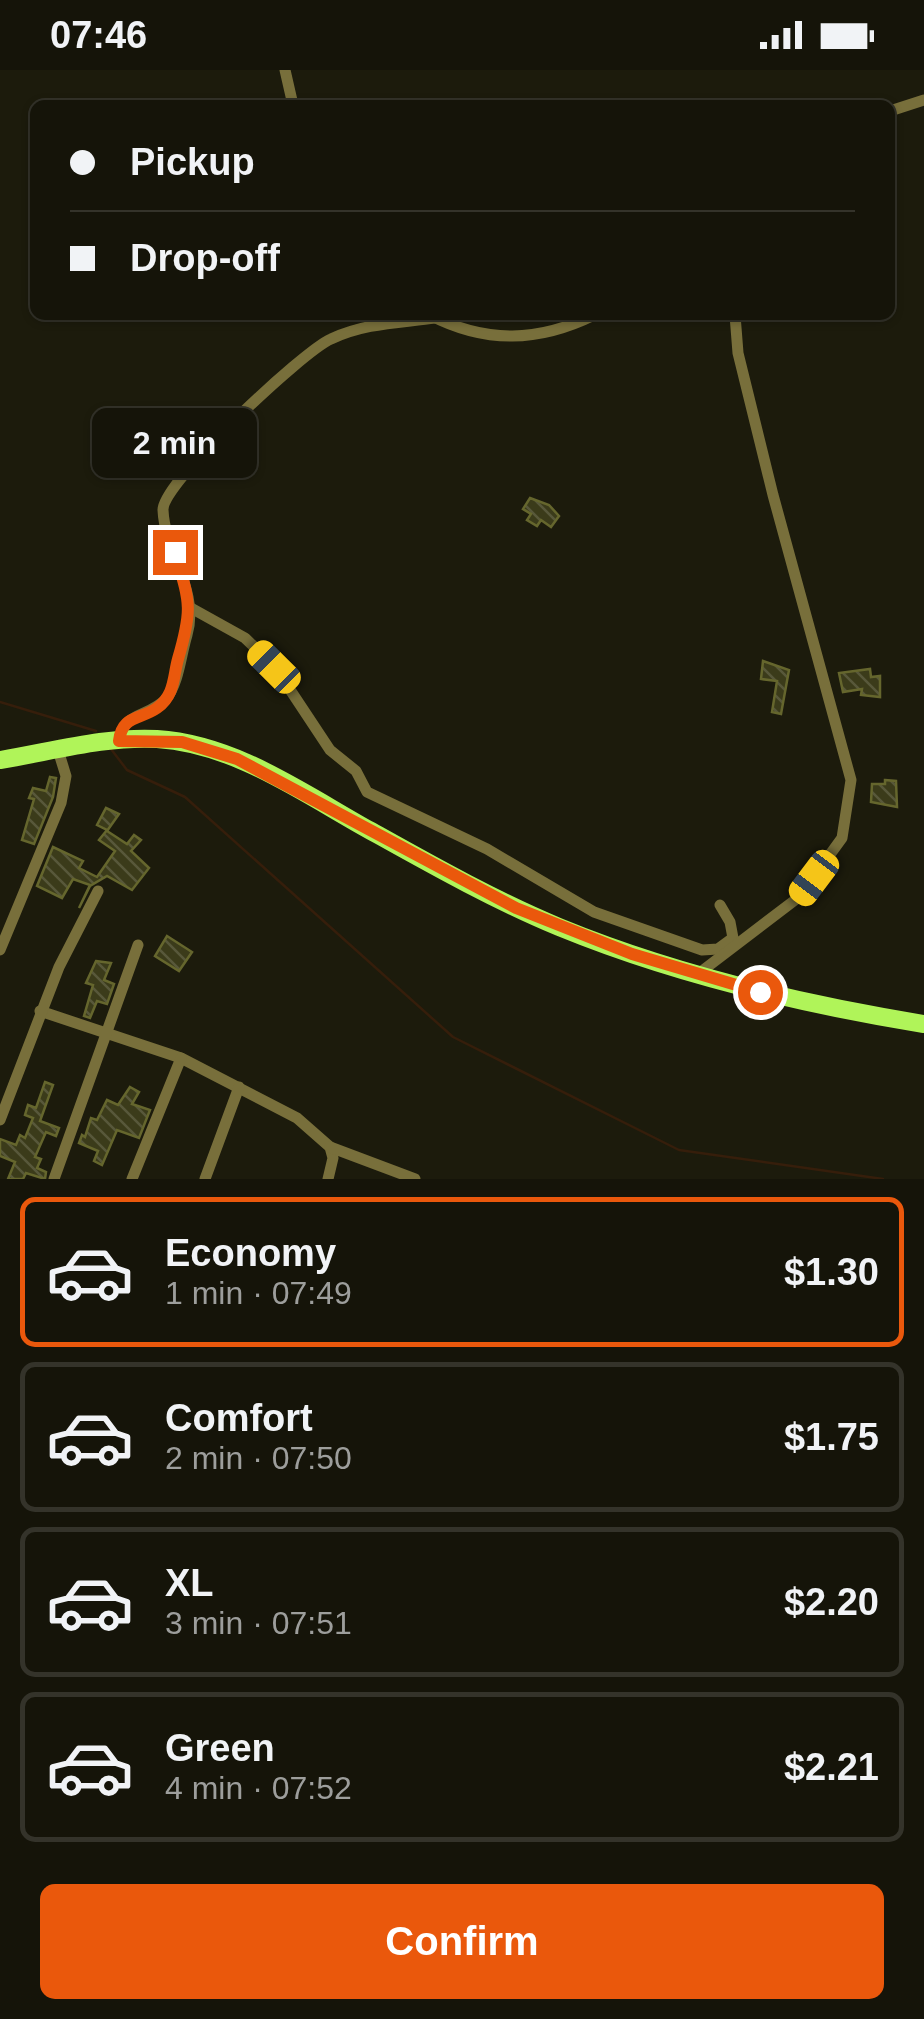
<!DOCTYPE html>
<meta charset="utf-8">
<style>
body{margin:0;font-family:Helvetica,sans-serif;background:#1e1d12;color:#f1f3f6;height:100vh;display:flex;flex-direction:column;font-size:38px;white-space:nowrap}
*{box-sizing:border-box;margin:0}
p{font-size:32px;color:#9d9e9c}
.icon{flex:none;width:55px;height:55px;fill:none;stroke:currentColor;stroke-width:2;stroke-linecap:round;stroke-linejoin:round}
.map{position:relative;height:1109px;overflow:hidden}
.drawer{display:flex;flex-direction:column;background:#151409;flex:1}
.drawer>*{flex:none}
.top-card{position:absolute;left:30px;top:30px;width:865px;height:220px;border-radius:15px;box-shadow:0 2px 8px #0004,0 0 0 2px #34332a;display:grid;align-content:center;height:220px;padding:0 40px;background:#151409}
.end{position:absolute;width:45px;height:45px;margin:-22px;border:12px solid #ea580c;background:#fff;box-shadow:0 0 0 5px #fff}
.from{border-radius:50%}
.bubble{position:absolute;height:70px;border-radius:15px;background:#151409;box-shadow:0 2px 8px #0004,0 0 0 2px #34332a;font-size:32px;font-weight:600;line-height:70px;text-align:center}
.car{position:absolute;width:30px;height:60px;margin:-30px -15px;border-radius:12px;box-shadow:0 0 8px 2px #0007;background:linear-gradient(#f5c518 24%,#345 0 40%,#f5c518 0 76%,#345 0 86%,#f5c518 0)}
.top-card b{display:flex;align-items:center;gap:35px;height:95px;font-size:38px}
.top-card b+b{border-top:2px solid #34332a}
.top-card i{width:25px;height:25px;background:#f1f3f6}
ul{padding:18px 0 0;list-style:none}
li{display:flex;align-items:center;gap:30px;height:150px;margin:0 20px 15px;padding:0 20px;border:5px solid #34332a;border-radius:15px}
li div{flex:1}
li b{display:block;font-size:38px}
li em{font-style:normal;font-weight:600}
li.current{border-color:#ea580c}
li>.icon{width:90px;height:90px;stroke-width:1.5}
.button{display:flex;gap:20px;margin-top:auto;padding:20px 40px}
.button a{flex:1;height:115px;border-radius:15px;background:#ea580c;color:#fff;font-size:40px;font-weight:600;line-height:115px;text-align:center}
.status{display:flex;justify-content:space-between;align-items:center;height:70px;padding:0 50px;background:#151409;direction:ltr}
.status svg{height:28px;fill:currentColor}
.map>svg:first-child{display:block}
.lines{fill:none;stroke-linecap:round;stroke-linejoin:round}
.stream{stroke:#361e0b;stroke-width:2.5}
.building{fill:url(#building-back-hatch);stroke:#65662d;stroke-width:2.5}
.minor{stroke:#786f3b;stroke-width:11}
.primary{stroke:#b0f459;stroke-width:18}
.route{stroke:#ea580c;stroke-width:12}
</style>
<div class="status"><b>07:46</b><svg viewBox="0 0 49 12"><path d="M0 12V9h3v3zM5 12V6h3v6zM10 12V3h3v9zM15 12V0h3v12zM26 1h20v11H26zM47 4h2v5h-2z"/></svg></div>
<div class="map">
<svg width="924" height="1109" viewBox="0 0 924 1109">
<defs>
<pattern id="building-back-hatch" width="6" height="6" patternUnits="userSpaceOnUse" patternTransform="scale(2.5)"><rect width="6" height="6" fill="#3b3b1a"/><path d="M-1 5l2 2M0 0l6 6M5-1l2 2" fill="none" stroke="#58583a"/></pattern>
</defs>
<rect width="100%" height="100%" fill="#1c1b0c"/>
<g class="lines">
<g class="stream">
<path d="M0,632L96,661"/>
<path d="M111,679L127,700L185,727L453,967L679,1080L883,1109"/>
</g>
</g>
<g class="building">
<path d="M530,428L549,435L559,446L551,457L541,450L537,456L527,450L531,444L523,439Z"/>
<path d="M763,591L789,600L781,644L772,642L777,611L761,609Z"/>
<path d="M870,599L871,607L880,606V627L861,625L862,619L843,622L839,603Z"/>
<path d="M50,707L56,708L53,727L34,774L22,770L34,729L29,728L33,718L46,721Z"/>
<path d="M885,710L896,711L897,737L871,732L872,714H885Z"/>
<path d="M106,738L119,744L107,761L127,774L134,765L141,770L131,781L149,798L132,820L107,806L90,816L79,838L90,815L73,809L62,828L37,816L53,777L83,791L79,798L97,807L115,781L99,770L107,760L97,755Z"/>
<path d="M167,866L192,882L179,901L155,886Z"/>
<path d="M96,891L111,893L104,910L114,914L107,934L97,931L90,948L84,946L93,915L86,913Z"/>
<path d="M45,1012L53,1015L40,1051L59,1058L56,1066L46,1062L35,1087L41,1089L37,1098L46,1102L45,1109L26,1103L23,1109H8L15,1092L0,1086V1069L16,1075L20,1065L25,1068L33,1048L25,1045L28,1035L36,1038Z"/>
<path d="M130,1017L139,1022L132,1034L150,1040L139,1068L117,1060L102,1095L94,1091L98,1081L79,1073L82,1065L85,1067L91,1048L97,1050L107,1030L118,1035Z"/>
</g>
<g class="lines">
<g class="minor">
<path d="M285,0L293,35"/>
<path d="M890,41L924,30"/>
<path d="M430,245C486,274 539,272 594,245"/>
<path d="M191,538L245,568L275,597L330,680L356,701L367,722L487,779L594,842L702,880L718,879L733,868L730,852L720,835"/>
<path d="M119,671C122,642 150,647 166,629C179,613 181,584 187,565C200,520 165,484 163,440C162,413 303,281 331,269C365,253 399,253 435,248"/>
<path d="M0,880L61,733L66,706L58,680"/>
<path d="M698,904L799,827L842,768L851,710L773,425L738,283L735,245"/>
<path d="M40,941L181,988L297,1048L330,1077L333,1088L328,1109"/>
<path d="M0,1050L59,897L98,821"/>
<path d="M330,1077L415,1109"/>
<path d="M54,1109L138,875"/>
<path d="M132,1109L181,988"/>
<path d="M205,1109L239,1017"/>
</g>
<path class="primary" d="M0,690C50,682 106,666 157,669C236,674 304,724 371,761C432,795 494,830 559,857C676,905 800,934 924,954"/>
</g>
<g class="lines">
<path class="route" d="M175,482C190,533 193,538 178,589C173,607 175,625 157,638C140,650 122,645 119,671L182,672L237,689L516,838L632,884L760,922"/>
</g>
</svg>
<i class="end from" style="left:760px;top:922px"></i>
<i class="end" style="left:175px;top:482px"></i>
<div class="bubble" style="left:92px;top:338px;width:165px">2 min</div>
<i class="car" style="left:274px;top:597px;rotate:315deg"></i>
<i class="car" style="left:814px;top:808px;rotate:217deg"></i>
<div class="top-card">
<b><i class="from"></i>Pickup</b>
<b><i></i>Drop-off</b>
</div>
</div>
<section class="drawer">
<ul>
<li class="current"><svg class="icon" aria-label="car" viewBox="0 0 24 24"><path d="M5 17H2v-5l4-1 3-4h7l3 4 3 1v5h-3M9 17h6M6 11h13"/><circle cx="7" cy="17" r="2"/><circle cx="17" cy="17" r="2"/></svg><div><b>Economy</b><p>1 min · 07:49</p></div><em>$1.30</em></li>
<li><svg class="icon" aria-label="car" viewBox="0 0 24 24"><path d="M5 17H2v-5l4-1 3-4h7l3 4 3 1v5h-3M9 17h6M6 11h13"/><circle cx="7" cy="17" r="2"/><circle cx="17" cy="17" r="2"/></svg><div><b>Comfort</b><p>2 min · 07:50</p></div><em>$1.75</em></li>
<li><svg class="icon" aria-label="car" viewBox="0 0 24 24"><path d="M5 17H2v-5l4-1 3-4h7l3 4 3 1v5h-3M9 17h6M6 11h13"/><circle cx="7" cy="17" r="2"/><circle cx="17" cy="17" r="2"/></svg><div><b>XL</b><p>3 min · 07:51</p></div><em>$2.20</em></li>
<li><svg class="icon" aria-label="car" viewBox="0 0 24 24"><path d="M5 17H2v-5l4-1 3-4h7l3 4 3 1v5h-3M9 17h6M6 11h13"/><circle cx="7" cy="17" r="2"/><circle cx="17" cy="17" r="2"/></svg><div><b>Green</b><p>4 min · 07:52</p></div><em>$2.21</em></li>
</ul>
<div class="button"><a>Confirm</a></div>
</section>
